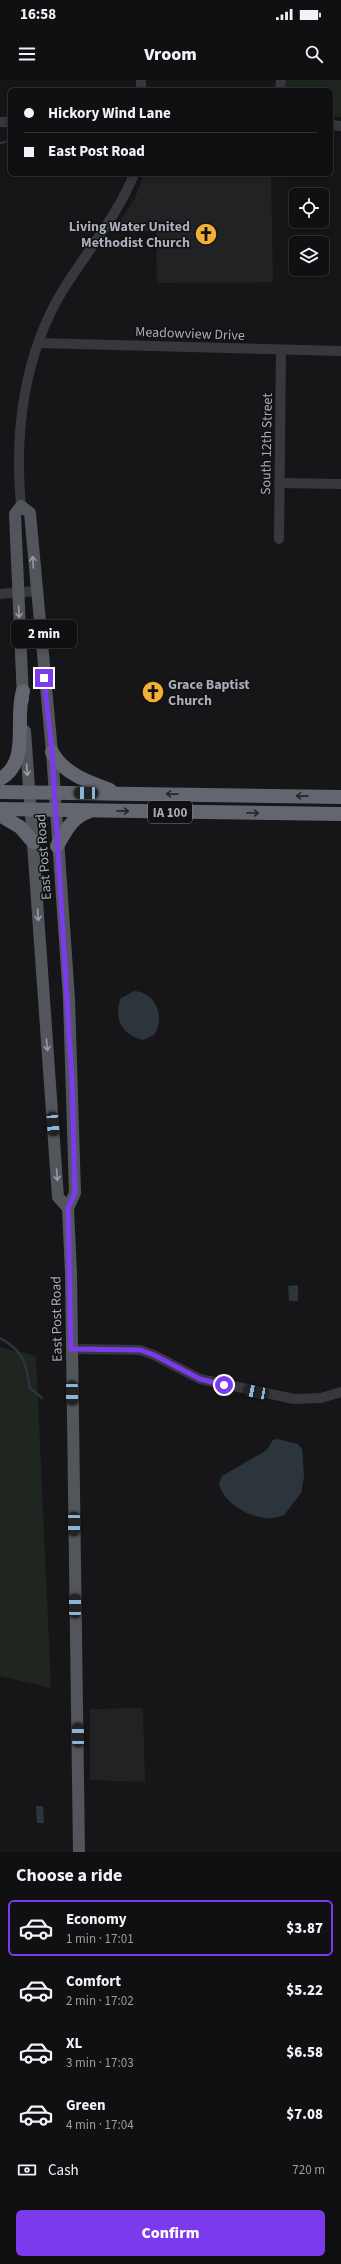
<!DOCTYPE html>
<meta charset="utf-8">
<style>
body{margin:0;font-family:"Source Sans 3",sans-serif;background:#1e1e20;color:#f1f3f6;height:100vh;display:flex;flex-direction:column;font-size:15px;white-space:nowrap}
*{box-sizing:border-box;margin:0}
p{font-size:13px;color:#9c9d9f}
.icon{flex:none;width:22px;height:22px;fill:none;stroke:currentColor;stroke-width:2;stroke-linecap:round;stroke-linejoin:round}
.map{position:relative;height:1772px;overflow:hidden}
.sheet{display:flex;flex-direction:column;background:#101012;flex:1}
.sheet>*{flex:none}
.top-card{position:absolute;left:8px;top:8px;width:325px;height:88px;border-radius:6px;box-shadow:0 2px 10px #0003,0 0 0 1px #303032;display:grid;align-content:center;height:88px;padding:0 16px;background:#101012}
.buttons{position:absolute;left:289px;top:108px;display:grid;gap:8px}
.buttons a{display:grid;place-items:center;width:40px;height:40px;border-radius:6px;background:#101012;box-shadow:0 2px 10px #0003,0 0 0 1px #303032;font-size:20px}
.end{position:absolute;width:18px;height:18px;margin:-9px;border:5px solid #7c3aed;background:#fff;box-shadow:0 0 0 2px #fff}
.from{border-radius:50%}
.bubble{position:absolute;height:28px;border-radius:6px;background:#101012;box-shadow:0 2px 10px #0003,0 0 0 1px #303032;font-size:13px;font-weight:800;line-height:28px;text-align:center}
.car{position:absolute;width:12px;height:24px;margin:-12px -6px;border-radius:5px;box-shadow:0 0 3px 1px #0007;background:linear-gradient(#222 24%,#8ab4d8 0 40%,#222 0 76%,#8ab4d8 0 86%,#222 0)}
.top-card b{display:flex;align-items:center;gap:14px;height:38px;font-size:15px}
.top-card b+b{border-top:1px solid #303032}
.top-card i{width:10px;height:10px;background:#f1f3f6}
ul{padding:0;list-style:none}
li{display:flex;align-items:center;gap:12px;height:56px;margin:0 8px 6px;padding:0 8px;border:2px solid transparent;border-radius:6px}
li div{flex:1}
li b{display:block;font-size:15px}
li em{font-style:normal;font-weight:800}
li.on{border-color:#7c3aed}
li>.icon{width:36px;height:36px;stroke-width:1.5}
h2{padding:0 16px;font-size:18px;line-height:48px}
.pay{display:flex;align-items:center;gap:10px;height:44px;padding:0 16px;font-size:15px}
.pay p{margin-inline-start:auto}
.button{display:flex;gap:8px;margin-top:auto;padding:8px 16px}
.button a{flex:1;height:46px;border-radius:6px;background:#7c3aed;color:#fff;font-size:16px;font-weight:800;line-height:46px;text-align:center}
.status{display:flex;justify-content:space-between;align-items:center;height:28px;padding:0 20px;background:#101012;direction:ltr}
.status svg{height:11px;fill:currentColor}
header{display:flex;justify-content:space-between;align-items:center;height:52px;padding:0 16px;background:#101012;font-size:18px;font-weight:800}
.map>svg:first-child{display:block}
.built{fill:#222225}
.green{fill:#1e261f}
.water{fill:#2c353c}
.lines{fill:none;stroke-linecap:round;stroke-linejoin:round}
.stream{stroke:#2c353c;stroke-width:2.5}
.minor{stroke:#37383d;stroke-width:10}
.major{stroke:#53555c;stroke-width:12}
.highway{stroke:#63666e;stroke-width:14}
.oneway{stroke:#979ba6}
.oneway2{stroke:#26262a}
.route{stroke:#7c3aed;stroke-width:5}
.labels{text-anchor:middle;stroke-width:3;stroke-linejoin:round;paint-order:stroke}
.shield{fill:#111113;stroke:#7b7e86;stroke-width:1}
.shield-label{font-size:13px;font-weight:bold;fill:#a8adb8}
.poi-label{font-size:14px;font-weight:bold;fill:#a8adb8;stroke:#111113;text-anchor:end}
.street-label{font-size:14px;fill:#a8adb8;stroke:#111113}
</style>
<div class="status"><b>16:58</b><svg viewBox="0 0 49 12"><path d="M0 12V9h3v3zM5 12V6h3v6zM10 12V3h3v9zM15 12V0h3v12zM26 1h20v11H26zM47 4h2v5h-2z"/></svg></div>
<header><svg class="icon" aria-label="menu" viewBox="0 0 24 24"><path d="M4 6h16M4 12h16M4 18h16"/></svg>Vroom<svg class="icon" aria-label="search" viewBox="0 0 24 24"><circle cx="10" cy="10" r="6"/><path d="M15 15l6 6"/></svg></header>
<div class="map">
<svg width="341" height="1772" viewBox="0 0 341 1772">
<rect width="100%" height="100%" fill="#161618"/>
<g class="built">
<path d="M144,94H271L273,202L157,203L156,151H114L135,118Z"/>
<path d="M143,1628L145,1702L90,1700V1629Z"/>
</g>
<g class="green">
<path d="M286,0H341V37H331V10H286Z"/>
<path d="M0,1267L36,1276L51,1608L0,1596Z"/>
</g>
<g class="water">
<path d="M135,911C156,913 166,938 154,955L143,960C121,955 113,937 121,918Z"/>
<path d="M298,1205V1221H289L288,1206Z"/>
<path d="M277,1359L298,1364L302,1369L304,1397L301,1413L284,1435C278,1437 272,1439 265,1438C247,1436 222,1422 219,1403L222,1396L267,1370L273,1360Z"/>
<path d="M36,1726H43L44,1743H37Z"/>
</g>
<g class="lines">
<g class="stream">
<path d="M0,63L10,61"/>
<path d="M23,96V94"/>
<path d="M0,1258C24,1271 26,1283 30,1308L42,1318"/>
</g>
<g class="minor">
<path d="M141,10V0"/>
<path d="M280,10L281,0"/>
<path d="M0,42H10"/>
<path d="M331,45L341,46"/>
<path d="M38,263L341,271"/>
<path d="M279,403L341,404"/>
<path d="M21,426C14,352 24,274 63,210C87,171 117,137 134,94"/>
<path d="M279,459L281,270"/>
<path d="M0,514L36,511"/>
<path d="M71,1269L140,1270L154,1275L200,1299L294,1319L321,1318L341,1312"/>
</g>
<g class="major">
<path d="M23,620L15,434L21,426L30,433L52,672L69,919L75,1113L68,1128L71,1194L79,1772"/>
<path d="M25,651L58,1117L68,1128"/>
</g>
<g class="highway">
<path d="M52,672C63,693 88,702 110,710"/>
<path d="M0,699C31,682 14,639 23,611"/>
<path d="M0,712L341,717"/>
<path d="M0,729L341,734"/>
<path d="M0,735L20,747L33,762"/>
<path d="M57,766C66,751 71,738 88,732"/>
</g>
</g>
<defs><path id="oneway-shaft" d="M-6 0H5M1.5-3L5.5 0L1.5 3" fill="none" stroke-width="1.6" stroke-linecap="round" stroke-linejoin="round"/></defs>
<g class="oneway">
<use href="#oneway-shaft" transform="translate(33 482) rotate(-94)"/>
<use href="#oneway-shaft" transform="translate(19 532) rotate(87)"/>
<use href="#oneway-shaft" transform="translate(27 690) rotate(86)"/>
<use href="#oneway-shaft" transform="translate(38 835) rotate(86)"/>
<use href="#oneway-shaft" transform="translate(47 965) rotate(84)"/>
<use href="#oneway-shaft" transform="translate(57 1095) rotate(86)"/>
</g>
<g class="oneway2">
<use href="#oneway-shaft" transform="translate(172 714) rotate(-179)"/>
<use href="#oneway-shaft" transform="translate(302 716) rotate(-179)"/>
<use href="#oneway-shaft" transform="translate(123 731) rotate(1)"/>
<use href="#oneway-shaft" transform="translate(253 733) rotate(1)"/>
</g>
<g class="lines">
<path class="route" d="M44,598L52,672L72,1002L75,1113L68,1128L71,1269L140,1270L154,1275L200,1299L224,1305"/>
</g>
<defs>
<g id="church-disc" transform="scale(1.15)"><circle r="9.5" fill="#f2b134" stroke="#111113"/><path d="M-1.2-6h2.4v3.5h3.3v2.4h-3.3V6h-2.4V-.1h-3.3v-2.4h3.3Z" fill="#111"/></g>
</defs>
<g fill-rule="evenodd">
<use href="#church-disc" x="206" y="154"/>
<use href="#church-disc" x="153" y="612"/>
</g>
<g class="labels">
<rect class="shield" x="148" y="721" width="44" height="22" rx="3"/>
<g class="shield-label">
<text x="170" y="737">IA 100</text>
</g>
<g class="poi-label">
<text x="190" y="151">Living Water United<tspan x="190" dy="16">Methodist Church</tspan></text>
<text x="168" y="609" text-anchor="start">Grace Baptist<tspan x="168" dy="16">Church</tspan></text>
</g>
<g class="street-label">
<text transform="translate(190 253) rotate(2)" y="5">Meadowview Drive</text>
<text transform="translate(266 364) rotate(-89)" y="5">South 12th Street</text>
<text transform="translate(43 777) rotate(-94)" y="5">East Post Road</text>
<text transform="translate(56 1239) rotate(-91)" y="5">East Post Road</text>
</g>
</g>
</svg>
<div class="buttons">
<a><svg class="icon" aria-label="locate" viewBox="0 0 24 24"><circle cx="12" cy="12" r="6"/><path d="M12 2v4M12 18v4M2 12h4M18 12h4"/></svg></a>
<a><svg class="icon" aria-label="layers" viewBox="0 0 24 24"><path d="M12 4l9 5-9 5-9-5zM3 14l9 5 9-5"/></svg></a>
</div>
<i class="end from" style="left:224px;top:1305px"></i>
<i class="end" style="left:44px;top:598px"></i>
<div class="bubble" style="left:11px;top:540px;width:66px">2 min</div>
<i class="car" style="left:86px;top:713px;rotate:271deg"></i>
<i class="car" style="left:53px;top:1044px;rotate:176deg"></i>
<i class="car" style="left:256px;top:1312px;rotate:281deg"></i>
<i class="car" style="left:72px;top:1313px;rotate:179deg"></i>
<i class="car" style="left:74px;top:1444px;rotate:180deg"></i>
<i class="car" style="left:75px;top:1526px;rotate:0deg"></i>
<i class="car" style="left:78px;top:1655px;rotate:359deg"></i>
<div class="top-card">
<b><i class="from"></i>Hickory Wind Lane</b>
<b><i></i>East Post Road</b>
</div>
</div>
<section class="sheet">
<h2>Choose a ride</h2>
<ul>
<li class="on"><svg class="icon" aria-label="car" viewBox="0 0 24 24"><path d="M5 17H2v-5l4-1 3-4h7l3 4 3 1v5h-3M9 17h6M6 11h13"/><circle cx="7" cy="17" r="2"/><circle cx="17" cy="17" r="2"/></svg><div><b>Economy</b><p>1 min · 17:01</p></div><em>$3.87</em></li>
<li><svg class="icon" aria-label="car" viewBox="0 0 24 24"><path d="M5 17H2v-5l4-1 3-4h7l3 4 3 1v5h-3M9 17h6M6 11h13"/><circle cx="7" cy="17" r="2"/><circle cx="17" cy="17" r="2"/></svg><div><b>Comfort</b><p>2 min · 17:02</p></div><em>$5.22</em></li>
<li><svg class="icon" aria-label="car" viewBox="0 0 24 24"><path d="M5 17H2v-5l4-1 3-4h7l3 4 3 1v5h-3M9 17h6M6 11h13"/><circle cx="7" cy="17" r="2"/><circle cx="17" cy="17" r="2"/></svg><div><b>XL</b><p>3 min · 17:03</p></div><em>$6.58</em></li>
<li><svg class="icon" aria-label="car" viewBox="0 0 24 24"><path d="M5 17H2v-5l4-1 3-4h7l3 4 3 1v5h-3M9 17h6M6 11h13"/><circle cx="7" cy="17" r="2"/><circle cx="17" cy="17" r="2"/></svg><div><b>Green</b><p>4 min · 17:04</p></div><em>$7.08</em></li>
</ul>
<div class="pay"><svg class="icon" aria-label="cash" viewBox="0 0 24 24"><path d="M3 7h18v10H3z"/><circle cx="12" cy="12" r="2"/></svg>Cash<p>720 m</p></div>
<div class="button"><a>Confirm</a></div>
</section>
